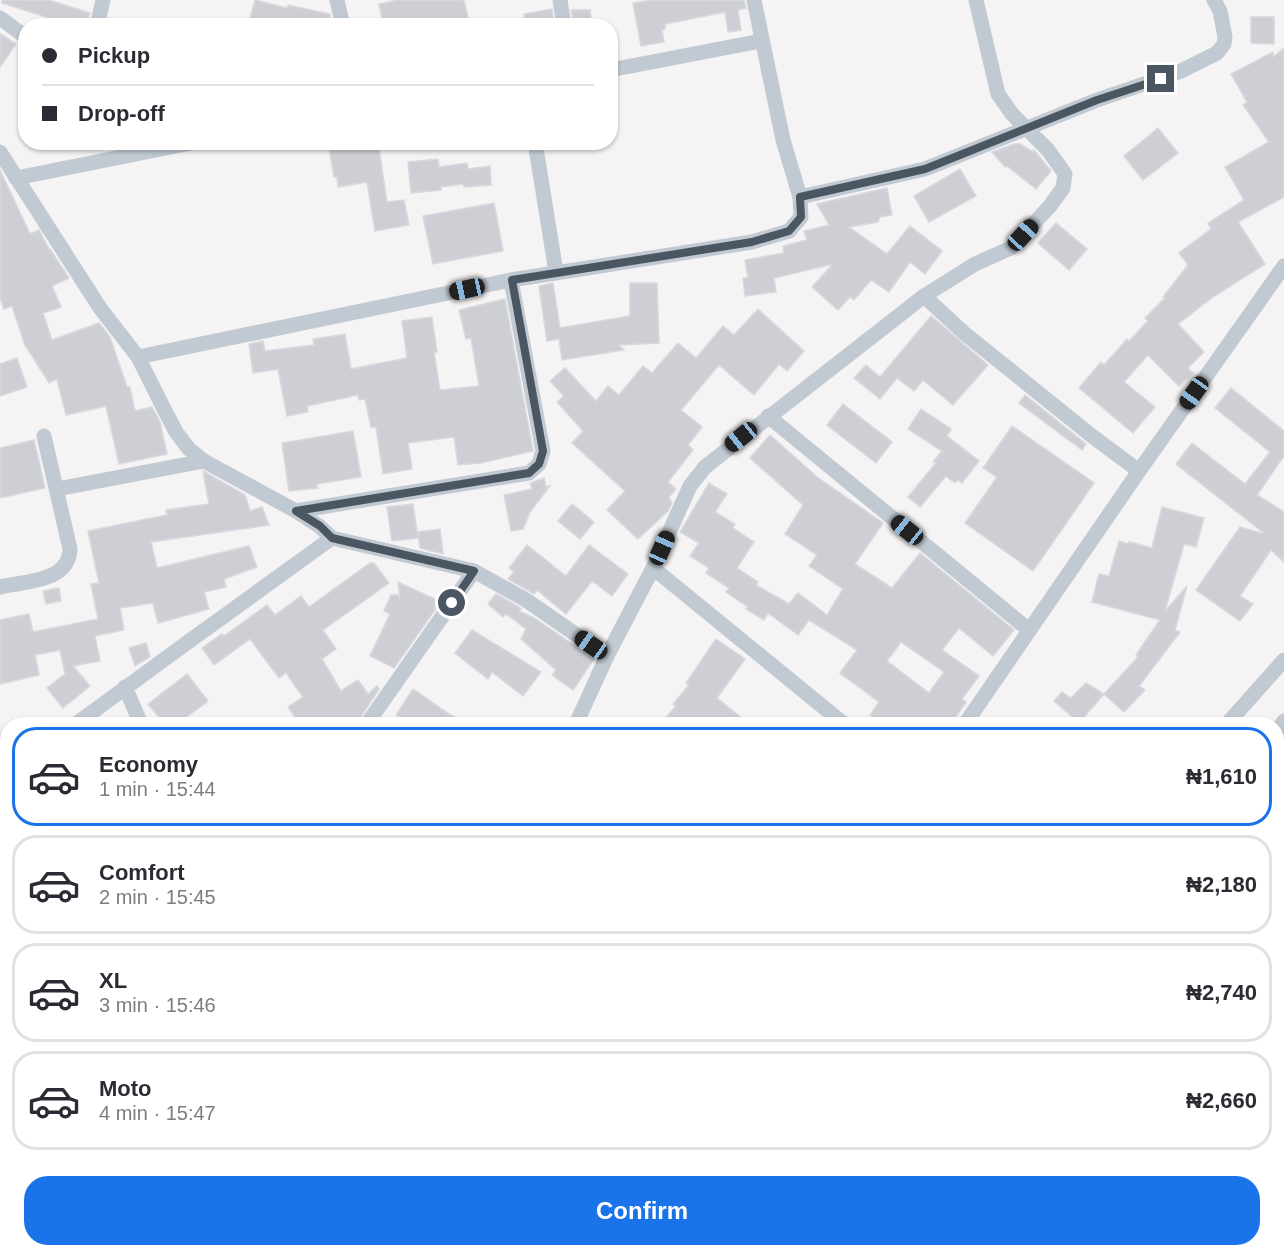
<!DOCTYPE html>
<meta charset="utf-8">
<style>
body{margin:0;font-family:Arial,sans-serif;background:#f2f2f3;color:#2b2b33;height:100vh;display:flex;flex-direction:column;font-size:22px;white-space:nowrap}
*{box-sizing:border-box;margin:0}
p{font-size:20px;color:#7c7c81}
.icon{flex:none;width:33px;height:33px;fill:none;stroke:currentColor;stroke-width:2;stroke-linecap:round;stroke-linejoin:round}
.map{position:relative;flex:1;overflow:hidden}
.sheet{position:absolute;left:0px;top:717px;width:1284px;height:540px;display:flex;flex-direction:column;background:#fff;border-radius:24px 24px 0 0;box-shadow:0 2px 4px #0004}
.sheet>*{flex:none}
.hud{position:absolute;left:18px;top:18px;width:600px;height:132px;border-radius:24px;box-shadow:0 2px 4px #0004;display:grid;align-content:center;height:132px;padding:0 24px;background:#fff}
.end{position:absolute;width:27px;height:27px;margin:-14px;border:8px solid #4a5661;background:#fff;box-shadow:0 0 0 3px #fff}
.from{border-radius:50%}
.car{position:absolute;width:18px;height:36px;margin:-18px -9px;border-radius:8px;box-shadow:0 0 4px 2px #0007;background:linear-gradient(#222 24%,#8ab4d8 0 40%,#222 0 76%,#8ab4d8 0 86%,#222 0)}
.hud b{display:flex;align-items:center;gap:21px;height:57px;font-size:22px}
.hud b+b{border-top:2px solid #e1e1e2}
.hud i{width:15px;height:15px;background:#2b2b33}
ul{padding:10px 0 0;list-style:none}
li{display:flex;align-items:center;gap:18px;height:99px;margin:0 12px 9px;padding:0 12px;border:3px solid #e1e1e2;border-radius:24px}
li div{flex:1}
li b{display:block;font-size:22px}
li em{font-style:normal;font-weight:700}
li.on{border-color:#1a73e8}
li>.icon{width:54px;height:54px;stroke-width:1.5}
.primary-button{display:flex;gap:12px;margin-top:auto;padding:12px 24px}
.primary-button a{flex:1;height:69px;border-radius:24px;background:#1a73e8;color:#fff;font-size:24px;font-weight:700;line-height:69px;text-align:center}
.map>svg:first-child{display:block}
.building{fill:#cdcfd5;stroke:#d7d9de;stroke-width:1.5;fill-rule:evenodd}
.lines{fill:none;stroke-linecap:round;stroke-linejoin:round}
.highway-casing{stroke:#7690ad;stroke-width:31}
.street{stroke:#c1cad2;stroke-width:15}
.highway{stroke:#8ba5c1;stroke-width:28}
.route{stroke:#4a5661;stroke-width:8}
</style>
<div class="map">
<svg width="1284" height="1257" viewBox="0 0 1284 1257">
<rect width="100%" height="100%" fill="#f5f3f3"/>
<g class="building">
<path d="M2,0H49L90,13L86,26H50L52,19L2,3Z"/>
<path d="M255,0L287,8L288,5L330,14V26H248Z"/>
<path d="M398,0H464L470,26H442L441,20L414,26H384L379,4Z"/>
<path d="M653,0H744L746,8L738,10L741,30L728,32L725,12L665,24V29L662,30L664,42L641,46L633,3Z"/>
<path d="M552,9L554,26H526L524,14Z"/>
<path d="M571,10H590L592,26H574Z"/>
<path d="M1251,17H1274V44L1251,43Z"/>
<path d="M0,34L16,44L0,67Z"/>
<path d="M1284,48V197L1238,222L1265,264L1213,297L1178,324L1204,352L1188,368L1193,373L1179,386L1148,355L1124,382L1155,407L1133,433L1079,388L1101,362L1104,365L1127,339L1129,341L1148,321L1145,318L1165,298L1163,297L1188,265L1179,253L1211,229L1208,223L1244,200L1225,167L1269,142L1243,105L1247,102L1231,74L1273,52V57Z"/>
<path d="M1158,128L1178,153L1143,180L1124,156Z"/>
<path d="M331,142H378L387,202L404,200L409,225L375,231L367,182L338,187L337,177H334L329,148H332Z"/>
<path d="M1014,144H1020L1033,152L1034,150L1051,171L1036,189L1007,166L1005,167L992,152Z"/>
<path d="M438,159L439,167L467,163L468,169L490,166L491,185L464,187L463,184L441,187V190L411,193L408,162Z"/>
<path d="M960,169L976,196L929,222L914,196Z"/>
<path d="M0,170L30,234L39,230L49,249H50L69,278L52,286L61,307L43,313L52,340L99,323L110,337L127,387H130L135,411L152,407L160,422L167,454L119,464L106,406L66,415L57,379L49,383L25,345L12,306L4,309L0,298Z"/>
<path d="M887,188L892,215L880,217L878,222L849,227L887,254L910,226L942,251L925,274L910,262L889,292L871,280L854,300L850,297L838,310L812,287L833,264L774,278L776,292L745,296L743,278H748L745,260L784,253L783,246L807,240L804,231L829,225L817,204Z"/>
<path d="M494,203L503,251L433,264L423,216Z"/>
<path d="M1056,223L1087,249L1069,270L1038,243Z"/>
<path d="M553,283L560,328L630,316V283H657L659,343L619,345L624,350L562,360L559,339L547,341L539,286Z"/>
<path d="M505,299L533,451L480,463L458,465L454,437L408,443L412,469L383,474L376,427H371L365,399L359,400L358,395L307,406L308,412L287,416L278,369L253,373L249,344L263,341L265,351L314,345L313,339L345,334L351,369L407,358L402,321L432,317L437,352H434L440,390L479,386L471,338L466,339L459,310Z"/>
<path d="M758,309L804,351L787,371L779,364L754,395L719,365L681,410L702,427L688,445L693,450L668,482L676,489L669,497L672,503L668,511L638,539L607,510L625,491L572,443L583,431L557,402L564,396L550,381L565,368L596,401L608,386L619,395L643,366L652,373L678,343L696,358L723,326L734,335Z"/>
<path d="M931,316L988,365L953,405L923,380L914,391L897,378L880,399L854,378L866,365L880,377Z"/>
<path d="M17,358L27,387L0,396V364Z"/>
<path d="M1231,388L1284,431V456L1257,495L1284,512V562L1271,550L1240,596L1253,604L1240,621L1196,590L1240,527L1265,534L1176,464L1192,443L1245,484L1270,452L1215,408Z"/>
<path d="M1025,395L1086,444L1082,450L1019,403Z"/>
<path d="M843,404L892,442L876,463L827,425Z"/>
<path d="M921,409L951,429L947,436L979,461L962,483L958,480L955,483L946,476L920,507L908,497L936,463L933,462L942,451L908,429Z"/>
<path d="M1012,426L1094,483L1033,571L965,523L997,477L983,468Z"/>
<path d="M353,431L361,477L317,484L318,488L289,491L282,443Z"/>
<path d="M770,435L817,477L883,523L855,564L892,588L920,553L1014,630L993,656L959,628L942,650L979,676L962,699L966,702L951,724H883L870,715L879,702L840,673L857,650L809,620L798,635L768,613L764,620L746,609L748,607L726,592L729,588L706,573L709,568L690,556L699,543L680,532L709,483L727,494L715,512L735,524L733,528L754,542L737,568L758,582L756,585L789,604L798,593L827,615L843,589L809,566L817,555L785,534L803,505L750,458ZM901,642L944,672L929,693L887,661Z"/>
<path d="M34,440L45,488L0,498V448Z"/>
<path d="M203,471L245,495L250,511L262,507L269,525L151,542L157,568L249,546L257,567L224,579L226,587L204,592L209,609L158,623L153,603L120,608L124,630L95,636L100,661L73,666L90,686L63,708L47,688L65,674L60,650L35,655L39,675L0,684V620L29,614L33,632L98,619L91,584L99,583L88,531L167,515L166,510L209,504Z"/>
<path d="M544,478L546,487L550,486L530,512L523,529L511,531L504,495L532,489L530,483Z"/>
<path d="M413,504L418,538L392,541L387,507Z"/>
<path d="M572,504L594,522L580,539L558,521Z"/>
<path d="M1162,507L1204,518L1196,547L1184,544L1165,611L1187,586L1175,630L1180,632L1139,686L1145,690L1124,712L1104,694L1138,657L1136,655L1160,620L1092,602L1099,574L1109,576L1119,541L1128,544L1129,542L1152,548Z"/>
<path d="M440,529L443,554L420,548L418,532Z"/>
<path d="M527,545L566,576L589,545L628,574L612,596L592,581L566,614L537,590L534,594L508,579L514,572L509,568Z"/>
<path d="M370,563H374L389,583L323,630L336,649L322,659L341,691L358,680L368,694L377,686L379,689L356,724H300L288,707L303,697L286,673L279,678L250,639L214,665L202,648L222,634L224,636L267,605L275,615L301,596L309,607Z"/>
<path d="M398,582L439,601L435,610L394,668L370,656L390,614L384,611L391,595H398L400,599Z"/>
<path d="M59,588L61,601L46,604L43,591Z"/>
<path d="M496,594L521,608L519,611L534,618L594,659L573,690L552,675L556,670L521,639L526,629L506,614L503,617L488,604Z"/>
<path d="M472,630L541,672L523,696L492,672L488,679L455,653Z"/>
<path d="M716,639L745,659L717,698L749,724H660L676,706L673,704L689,685L686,683Z"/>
<path d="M146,643L150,657L135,666L129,648Z"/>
<path d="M187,674L208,701L177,724H165L148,704Z"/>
<path d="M1086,683L1104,694L1079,723L1054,701L1062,692L1071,698Z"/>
<path d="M413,689L449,714L467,724H410L396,715Z"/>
</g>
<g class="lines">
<g class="highway-casing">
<g id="highway">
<path d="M1276,834L1284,830"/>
<path d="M323,1257L343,1250"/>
</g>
</g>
<g class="street">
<path d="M337,0L343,26"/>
<path d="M560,0L564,26"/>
<path d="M0,18L26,37"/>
<path d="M97,26L103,0"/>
<path d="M610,70L761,41"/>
<path d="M535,142L556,272"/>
<path d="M0,152L100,308L138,357L164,409L176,432L189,449L204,461L296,511L319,526L332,538L474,571"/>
<path d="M16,178L196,142"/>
<path d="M800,197L925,169L1097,100L1179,72L1217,53L1224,44L1225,37L1220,11L1214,0"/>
<path d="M924,296L964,333L1092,436L1139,471"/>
<path d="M138,357L511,280L752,242L789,231L801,217L800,197L783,140L754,0"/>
<path d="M768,416L1029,630"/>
<path d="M57,489L204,461"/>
<path d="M296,511L529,473L539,464L543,451L511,280"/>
<path d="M653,568L844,724"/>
<path d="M0,587C26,581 69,582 70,549L44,436"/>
<path d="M125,687L141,724"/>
<path d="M76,724L188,642L332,538"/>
<path d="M367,724L474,571L526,600L607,656"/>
<path d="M576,724L607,656L653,568L690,486L705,467L924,296L975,264L1011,248L1050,206L1063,188L1065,174L1048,150L1012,114L998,94L976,0"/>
<path d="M965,724L1139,471L1284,266"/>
<path d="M1227,724L1284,660"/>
<path d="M1277,731L1284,721"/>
<path d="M0,779L8,774"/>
<path d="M0,882L8,897"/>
<path d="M1276,980L1284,993"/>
<path d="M0,1047L8,1046"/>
<path d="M274,1250L285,1257"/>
<path d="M928,1250L931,1257"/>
<path d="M422,1257L441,1250"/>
</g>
<use href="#highway" class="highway"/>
</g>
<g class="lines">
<path class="route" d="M452,603L474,571L332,538L320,526L296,511L529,473L539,464L543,451L512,280L752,242L789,231L801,217L800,197L925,169L1097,100L1161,79"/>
</g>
</svg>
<i class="end from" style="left:452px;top:603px"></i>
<i class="end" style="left:1161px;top:79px"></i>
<i class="car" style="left:1023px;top:235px;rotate:43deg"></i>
<i class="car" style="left:467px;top:289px;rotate:258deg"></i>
<i class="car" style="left:1194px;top:393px;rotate:215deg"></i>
<i class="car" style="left:741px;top:437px;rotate:231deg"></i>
<i class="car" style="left:907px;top:530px;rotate:309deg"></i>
<i class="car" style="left:662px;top:548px;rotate:24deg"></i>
<i class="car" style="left:591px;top:645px;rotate:305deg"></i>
<div class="hud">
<b><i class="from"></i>Pickup</b>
<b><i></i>Drop-off</b>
</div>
<section class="sheet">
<ul>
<li class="on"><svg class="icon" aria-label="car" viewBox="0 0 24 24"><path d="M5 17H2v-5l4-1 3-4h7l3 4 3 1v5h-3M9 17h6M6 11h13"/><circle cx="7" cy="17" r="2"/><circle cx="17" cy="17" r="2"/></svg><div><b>Economy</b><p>1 min · 15:44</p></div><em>₦1,610</em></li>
<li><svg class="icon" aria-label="car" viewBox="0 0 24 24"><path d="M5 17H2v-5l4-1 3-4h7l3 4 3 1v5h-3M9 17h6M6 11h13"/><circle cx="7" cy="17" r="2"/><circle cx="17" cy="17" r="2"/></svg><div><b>Comfort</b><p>2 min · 15:45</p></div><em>₦2,180</em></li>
<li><svg class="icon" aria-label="car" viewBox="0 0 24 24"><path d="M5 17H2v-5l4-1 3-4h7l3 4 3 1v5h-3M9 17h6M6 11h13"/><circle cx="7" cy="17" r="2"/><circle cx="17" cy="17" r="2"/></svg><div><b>XL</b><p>3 min · 15:46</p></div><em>₦2,740</em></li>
<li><svg class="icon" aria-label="car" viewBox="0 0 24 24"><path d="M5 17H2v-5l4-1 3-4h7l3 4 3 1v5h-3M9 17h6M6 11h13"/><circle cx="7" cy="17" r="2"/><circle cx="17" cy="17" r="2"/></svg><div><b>Moto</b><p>4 min · 15:47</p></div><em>₦2,660</em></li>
</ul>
<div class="primary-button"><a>Confirm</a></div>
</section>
</div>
